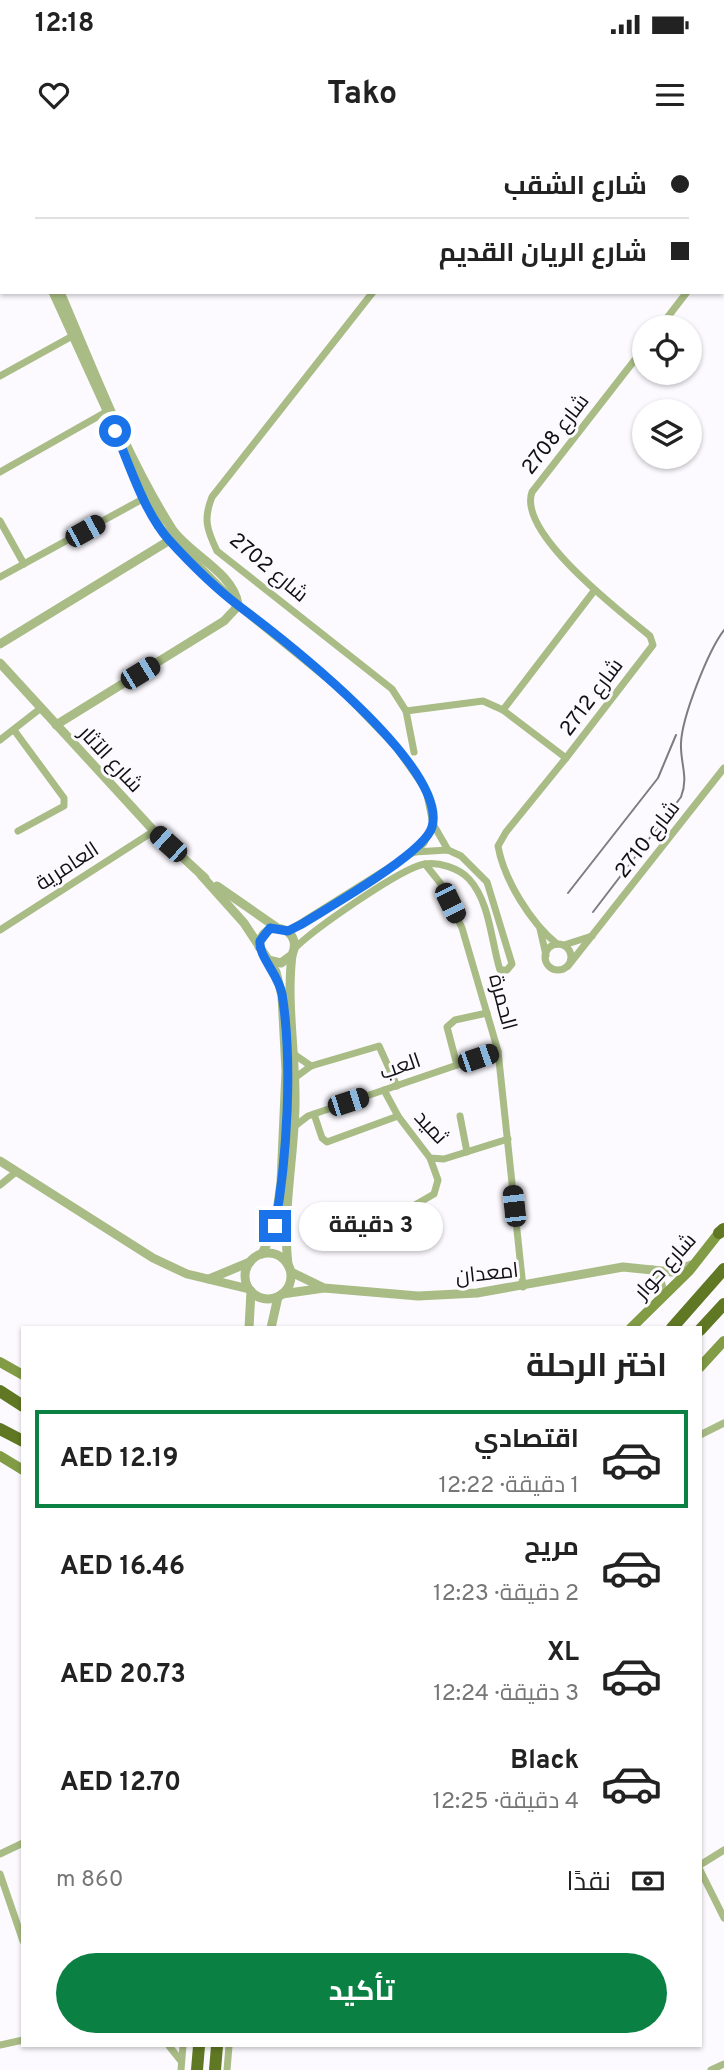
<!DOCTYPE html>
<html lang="ar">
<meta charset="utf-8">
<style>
body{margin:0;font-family:Overpass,Cairo,sans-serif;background:#f2f2f2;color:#222;direction:rtl;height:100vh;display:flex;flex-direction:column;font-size:26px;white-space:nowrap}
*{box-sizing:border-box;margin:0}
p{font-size:23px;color:#767676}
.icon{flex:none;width:38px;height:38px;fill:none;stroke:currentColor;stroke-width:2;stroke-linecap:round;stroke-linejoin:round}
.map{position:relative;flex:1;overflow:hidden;direction:ltr}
.details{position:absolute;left:21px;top:1186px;width:681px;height:721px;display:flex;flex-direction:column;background:#fff;border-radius:0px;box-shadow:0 2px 5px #0004;direction:rtl}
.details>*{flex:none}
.banner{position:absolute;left:0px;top:0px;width:724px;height:154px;box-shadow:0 2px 5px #0004;direction:rtl;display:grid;align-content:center;height:154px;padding:0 35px;background:#fff}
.tools{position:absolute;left:632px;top:175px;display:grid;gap:14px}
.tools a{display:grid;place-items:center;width:70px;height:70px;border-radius:50%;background:#fff;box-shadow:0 2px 5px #0004;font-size:35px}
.end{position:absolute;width:32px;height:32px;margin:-16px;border:9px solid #1a73e8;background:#fff;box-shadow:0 0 0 4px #fff}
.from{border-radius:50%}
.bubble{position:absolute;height:49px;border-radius:24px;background:#fff;box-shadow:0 2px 5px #0004;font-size:23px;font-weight:700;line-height:49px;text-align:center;direction:rtl}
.car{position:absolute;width:21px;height:42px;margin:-21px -10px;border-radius:9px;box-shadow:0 0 5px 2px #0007;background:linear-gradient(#222 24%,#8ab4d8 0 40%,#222 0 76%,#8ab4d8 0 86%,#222 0)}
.banner b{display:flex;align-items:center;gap:24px;height:66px;font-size:26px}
.banner b+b{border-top:2px solid #e0e0e0}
.banner i{width:18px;height:18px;background:#222}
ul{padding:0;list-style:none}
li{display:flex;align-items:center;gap:21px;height:98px;margin:0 14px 10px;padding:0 21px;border:4px solid transparent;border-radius:0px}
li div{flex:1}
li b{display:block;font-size:26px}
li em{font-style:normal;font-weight:700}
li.active{border-color:#0b8043}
li>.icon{width:63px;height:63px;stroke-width:1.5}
h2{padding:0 35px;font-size:32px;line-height:84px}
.pay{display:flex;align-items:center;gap:18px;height:77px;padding:0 35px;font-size:26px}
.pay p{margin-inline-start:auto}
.action{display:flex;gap:14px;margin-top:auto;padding:14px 35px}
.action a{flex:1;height:80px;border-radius:42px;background:#0b8043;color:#fff;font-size:28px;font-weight:700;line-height:80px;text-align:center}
.status{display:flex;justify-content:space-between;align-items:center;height:49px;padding:0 35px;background:#fff;direction:ltr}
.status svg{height:19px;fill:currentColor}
header{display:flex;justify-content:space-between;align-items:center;height:91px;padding:0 35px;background:#fff;font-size:32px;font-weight:700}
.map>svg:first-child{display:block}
.green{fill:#e1ceff}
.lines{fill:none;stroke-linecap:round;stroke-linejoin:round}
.minor{stroke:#a9bc85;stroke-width:7}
.tertiary{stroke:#a9bc85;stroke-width:9}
.secondary{stroke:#819c45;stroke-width:10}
.trunk{stroke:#607824;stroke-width:12}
.tram{stroke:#7d7c80;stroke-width:2}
.route{stroke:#1a73e8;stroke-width:9}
.labels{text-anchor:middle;stroke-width:6;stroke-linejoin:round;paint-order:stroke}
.street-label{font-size:21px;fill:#100f12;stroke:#fcfaff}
</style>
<div class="status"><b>12:18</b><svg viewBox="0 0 49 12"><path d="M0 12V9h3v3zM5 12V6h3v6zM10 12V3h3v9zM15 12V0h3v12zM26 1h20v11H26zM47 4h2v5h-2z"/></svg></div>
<header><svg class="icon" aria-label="menu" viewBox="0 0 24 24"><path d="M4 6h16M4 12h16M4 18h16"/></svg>Tako<svg class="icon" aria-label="heart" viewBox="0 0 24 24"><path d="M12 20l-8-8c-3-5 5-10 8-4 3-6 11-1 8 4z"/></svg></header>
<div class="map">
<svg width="724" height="1930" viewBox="0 0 724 1930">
<rect width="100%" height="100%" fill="#fcfaff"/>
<path class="green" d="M28,0H280L279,2Z"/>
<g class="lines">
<g class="minor">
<path d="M295,2L297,0"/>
<path d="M489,2L490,0"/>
<path d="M723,106L724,105"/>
<path d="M373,152L212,357C203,379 207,390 217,411L392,549L406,571L414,612"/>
<path d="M660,187L687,152"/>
<path d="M0,236L76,194"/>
<path d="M0,332L106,272"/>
<path d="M0,381L24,424"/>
<path d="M0,437L150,355"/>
<path d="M238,466L341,550L396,607L426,650L433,684L448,710"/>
<path d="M503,570L594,451"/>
<path d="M406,571L483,561L503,570L566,618L653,505L650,496C621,472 517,393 532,352L644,208"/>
<path d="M14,590L64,658V666L18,691"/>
<path d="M0,600L41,568"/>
<path d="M415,712L424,703L433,684"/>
<path d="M425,724L441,744L462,788L498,911L523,1147"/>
<path d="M540,789L546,815"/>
<path d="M0,790L154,691"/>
<path d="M288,791L414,712L448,710L461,716L487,742L512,824L507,830H500C491,801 490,762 469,739C459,728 439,722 425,724C402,727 313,790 295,808"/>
<path d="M557,804C531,783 504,740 498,706L506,692L566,618"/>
<circle cx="558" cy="817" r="13"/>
<path d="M564,805L592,796"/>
<path d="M568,826L724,628"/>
<path d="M295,915L311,926"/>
<path d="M457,925L447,887L455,880L487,873"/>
<path d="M296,937L311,926L379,906L397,946"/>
<path d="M384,950L398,976L430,1018L444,1019L508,999"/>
<path d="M314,974L322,998L327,1002L398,976"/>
<path d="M460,976L467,1012"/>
<path d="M295,986L308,976L498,911"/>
<path d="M0,1045L16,1032"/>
<path d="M382,1084L434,1054L438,1040L430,1018"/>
<path d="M700,1295L724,1283"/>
<path d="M0,1714L23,1703"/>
<path d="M700,1725L724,1710"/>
<path d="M700,1730L724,1778"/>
<path d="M0,1734L23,1801"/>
<path d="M0,1905L23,1900"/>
<path d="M169,1906L181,1921"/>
<path d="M181,1930L183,1906"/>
<path d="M227,1930L229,1906"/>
<path d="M711,1930L724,1924"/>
</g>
<g class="tertiary">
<path d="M15,0V2"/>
<path d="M25,0L26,2"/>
<path d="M53,152L161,389L238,466"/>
<path d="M60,152C94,231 126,316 172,389C189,414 233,432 238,464"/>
<path d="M0,504L170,400"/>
<path d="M0,523L154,691L205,738"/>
<path d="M56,585L224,481L238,466"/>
<path d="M201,735L244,783L276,832L282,856L286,931L281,1042L275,1086L262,1114"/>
<path d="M217,746L276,787"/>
<path d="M259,807C261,776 305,787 292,815L281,823L268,820"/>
<path d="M0,1021L153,1118L187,1134L249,1149"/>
<circle cx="268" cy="1136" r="23"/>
<path d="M288,1125C282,1072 294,1019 295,965C296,915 286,864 292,815"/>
<path d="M652,1130L661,1144L664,1156"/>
<path d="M291,1132L322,1147"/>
<path d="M209,1139L250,1122"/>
<path d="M282,1154L324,1148L418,1156L477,1153L623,1127L672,1132L694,1124"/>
<path d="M249,1188L251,1151"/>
<path d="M271,1188L278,1157"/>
</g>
<g class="secondary">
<path d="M631,1188L689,1131L722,1089"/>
<path d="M0,1222L23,1235"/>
<path d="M700,1227L724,1201"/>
<path d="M0,1316L23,1330"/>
</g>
<g class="trunk">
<path d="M719,1093L724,1089"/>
<path d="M672,1188L724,1129"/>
<path d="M700,1190L724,1164"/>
<path d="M0,1251L23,1266"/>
<path d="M0,1289L23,1301"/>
<path d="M197,1930L199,1906"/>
<path d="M215,1930L217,1906"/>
</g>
<g class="tram">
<path d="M568,753L658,638L676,595"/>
<path d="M593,772L681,657C689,637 680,623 681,603C682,577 708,511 724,490"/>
</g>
</g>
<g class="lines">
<path class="route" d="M115,291C130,326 144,372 169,400C190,423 214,447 239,466C283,499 449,627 432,687C425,713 329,767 302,784L288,791L270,788L260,801C258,816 279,835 282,854C293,922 287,1019 275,1086"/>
</g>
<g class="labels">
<g class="street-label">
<text transform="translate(555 294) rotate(-52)" y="7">شارع 2708</text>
<text transform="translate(269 427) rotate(40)" y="7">شارع 2702</text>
<text transform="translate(591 557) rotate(-53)" y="7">شارع 2712</text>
<text transform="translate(111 619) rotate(47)" y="7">شارع الآثار</text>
<text transform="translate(647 699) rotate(-52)" y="7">شارع 2710</text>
<text transform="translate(67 726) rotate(-33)" y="7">العامرية</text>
<text transform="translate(503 862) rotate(75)" y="7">الحمرة</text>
<text transform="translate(400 926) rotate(-19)" y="7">العب</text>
<text transform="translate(431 987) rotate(47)" y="7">ثميد</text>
<text transform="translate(665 1126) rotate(-48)" y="7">شارع حوار</text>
<text transform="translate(487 1133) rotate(-6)" y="7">امعدان</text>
</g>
</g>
</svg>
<div class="tools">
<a><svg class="icon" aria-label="locate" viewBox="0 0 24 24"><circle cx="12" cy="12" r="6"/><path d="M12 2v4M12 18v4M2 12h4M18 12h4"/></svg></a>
<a><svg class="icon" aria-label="layers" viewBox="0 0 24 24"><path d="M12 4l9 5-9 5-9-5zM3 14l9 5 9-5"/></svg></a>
</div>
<i class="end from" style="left:115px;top:291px"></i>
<i class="end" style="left:275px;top:1086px"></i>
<div class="bubble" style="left:299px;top:1062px;width:144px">3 دقيقة</div>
<i class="car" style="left:85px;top:391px;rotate:61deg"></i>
<i class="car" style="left:140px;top:533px;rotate:59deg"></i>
<i class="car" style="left:168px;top:704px;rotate:312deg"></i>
<i class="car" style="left:450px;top:763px;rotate:154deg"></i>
<i class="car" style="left:478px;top:918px;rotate:71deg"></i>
<i class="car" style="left:348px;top:962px;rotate:72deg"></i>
<i class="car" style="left:514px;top:1066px;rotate:354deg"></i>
<div class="banner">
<b><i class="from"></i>شارع الشقب</b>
<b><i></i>شارع الريان القديم</b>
</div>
<section class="details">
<h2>اختر الرحلة</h2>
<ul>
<li class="active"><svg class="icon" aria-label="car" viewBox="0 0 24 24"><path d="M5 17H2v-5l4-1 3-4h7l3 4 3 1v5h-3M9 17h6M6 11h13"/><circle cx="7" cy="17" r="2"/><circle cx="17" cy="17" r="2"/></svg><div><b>اقتصادي</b><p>1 دقيقة · 12:22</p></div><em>AED 12.19</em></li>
<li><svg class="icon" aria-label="car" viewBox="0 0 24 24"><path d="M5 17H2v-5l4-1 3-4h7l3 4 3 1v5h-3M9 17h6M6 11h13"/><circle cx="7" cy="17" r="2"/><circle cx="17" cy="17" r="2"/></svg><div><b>مريح</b><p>2 دقيقة · 12:23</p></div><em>AED 16.46</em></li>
<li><svg class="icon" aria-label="car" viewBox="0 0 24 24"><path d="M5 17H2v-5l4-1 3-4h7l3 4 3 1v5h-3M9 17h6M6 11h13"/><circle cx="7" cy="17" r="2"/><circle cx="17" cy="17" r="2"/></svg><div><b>XL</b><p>3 دقيقة · 12:24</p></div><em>AED 20.73</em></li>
<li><svg class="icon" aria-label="car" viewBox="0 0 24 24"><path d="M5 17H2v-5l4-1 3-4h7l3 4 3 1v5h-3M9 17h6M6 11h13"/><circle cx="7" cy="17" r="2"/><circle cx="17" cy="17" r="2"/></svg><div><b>Black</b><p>4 دقيقة · 12:25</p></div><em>AED 12.70</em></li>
</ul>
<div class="pay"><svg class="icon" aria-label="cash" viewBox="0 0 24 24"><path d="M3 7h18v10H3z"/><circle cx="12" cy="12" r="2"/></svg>نقدًا<p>860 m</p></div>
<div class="action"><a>تأكيد</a></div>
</section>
</div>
